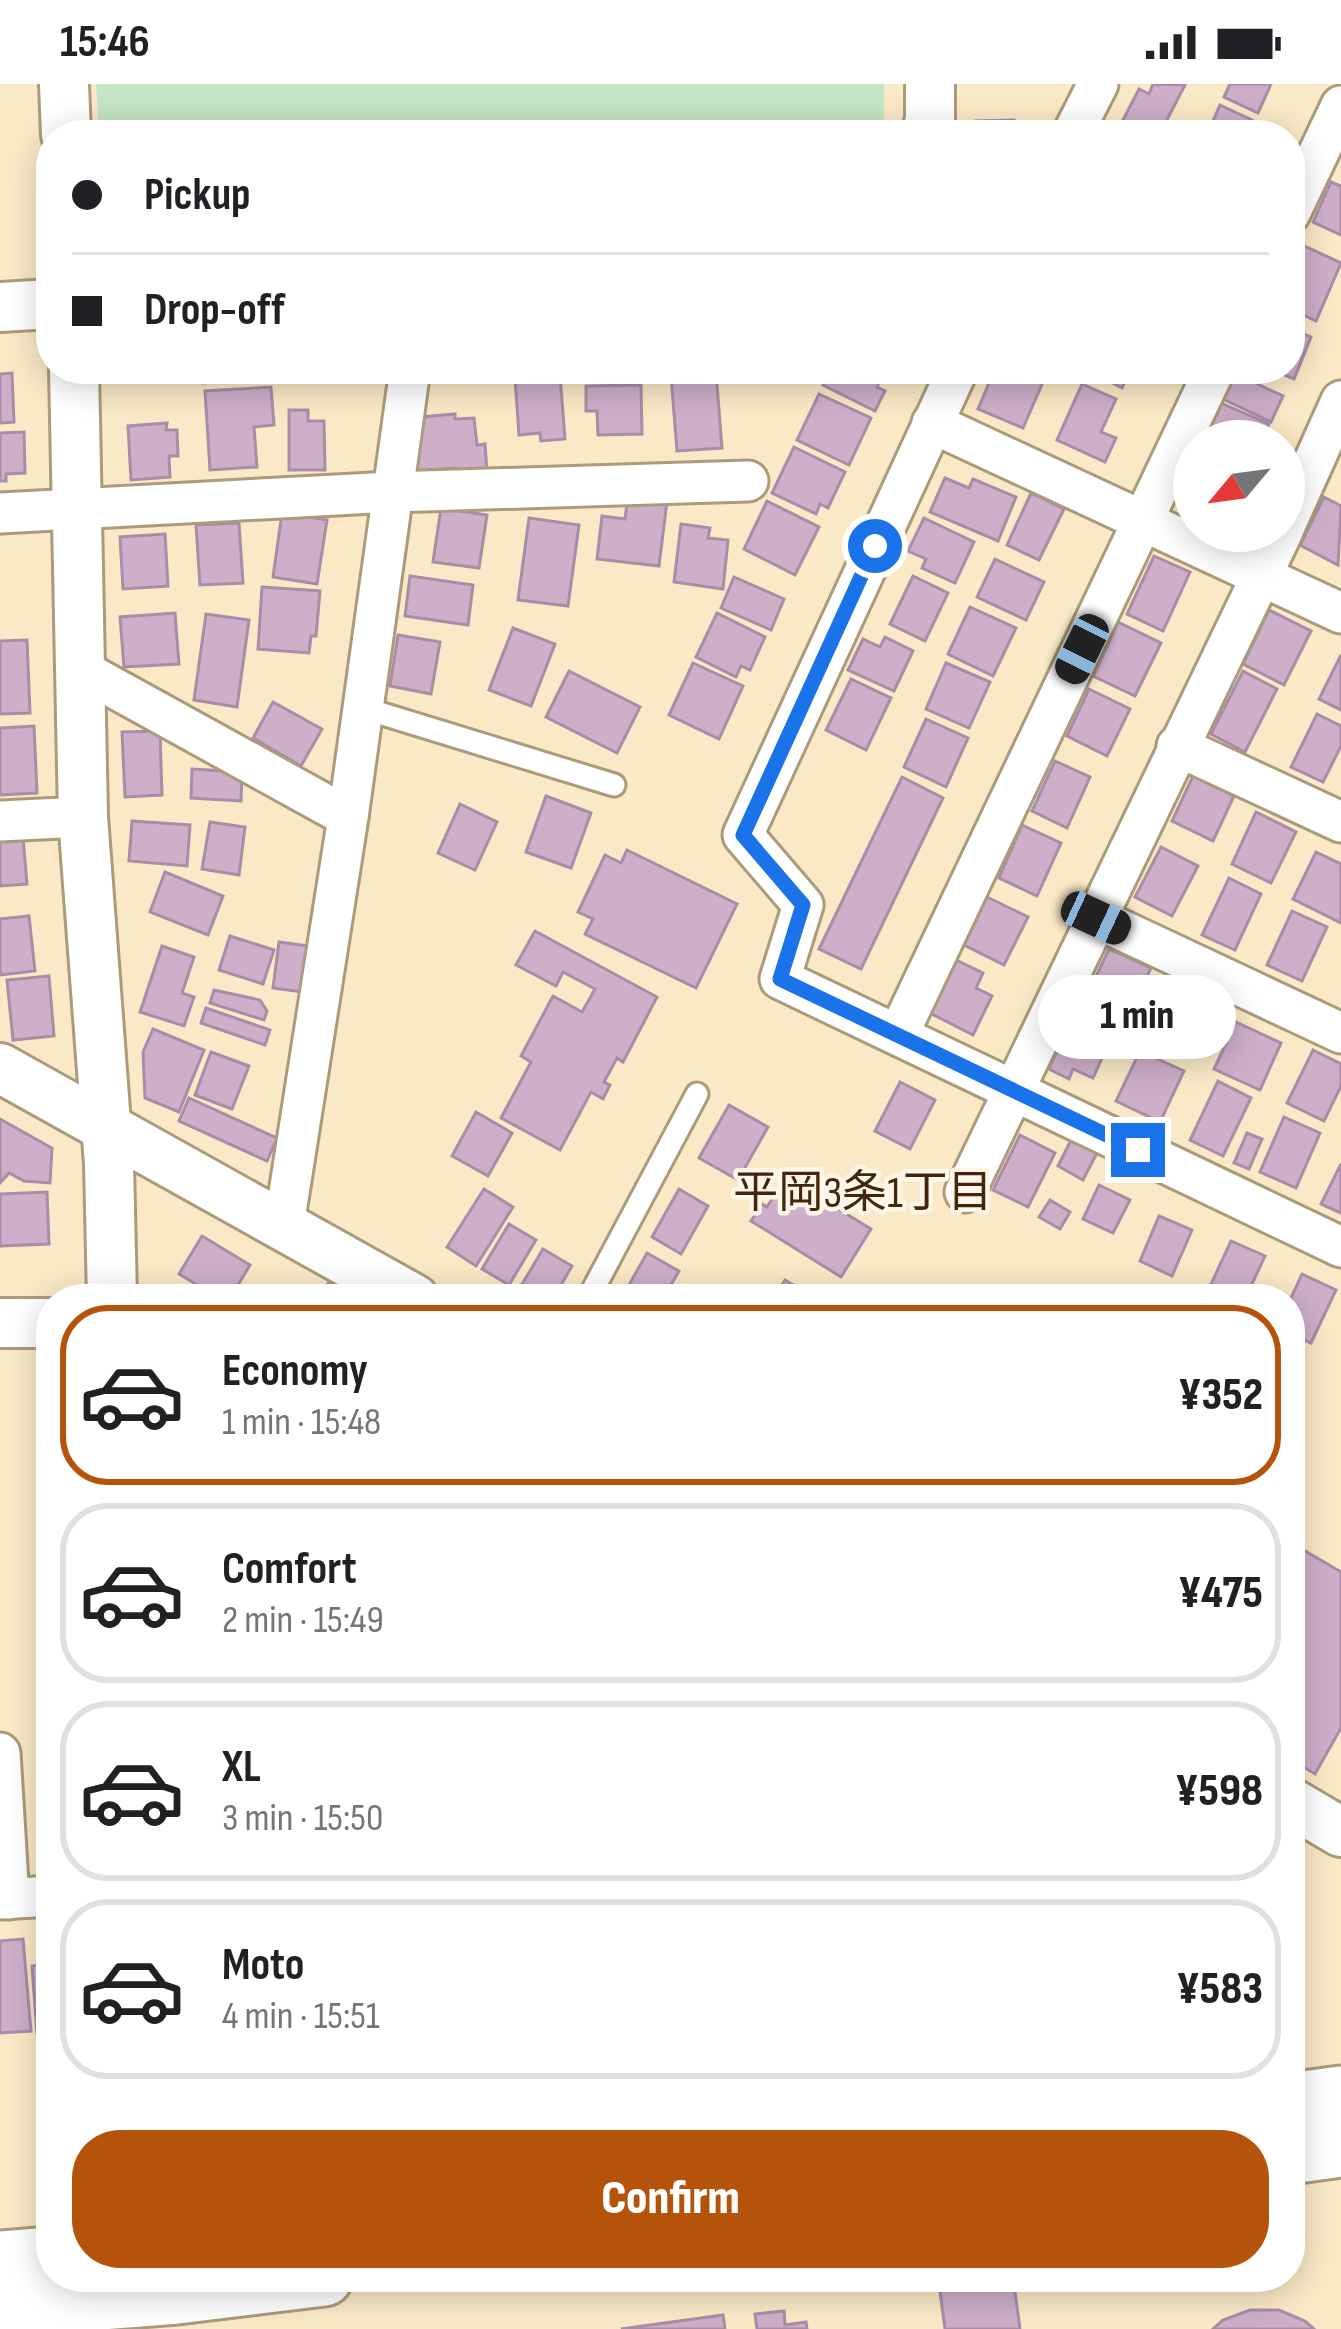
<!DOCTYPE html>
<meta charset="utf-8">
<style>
body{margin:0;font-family:"Sofia Sans Condensed","Noto Sans JP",sans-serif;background:#f6f6f6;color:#202124;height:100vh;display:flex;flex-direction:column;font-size:45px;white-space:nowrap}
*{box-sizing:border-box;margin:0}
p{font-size:39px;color:#757577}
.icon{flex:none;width:66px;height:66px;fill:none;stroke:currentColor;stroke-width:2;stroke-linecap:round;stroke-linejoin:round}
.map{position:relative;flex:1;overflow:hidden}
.details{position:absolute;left:36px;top:1200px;width:1269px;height:1008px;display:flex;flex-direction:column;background:#fff;border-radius:48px;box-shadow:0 6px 30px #0003}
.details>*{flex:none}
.banner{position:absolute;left:36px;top:36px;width:1269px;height:264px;border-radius:48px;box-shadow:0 6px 30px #0003;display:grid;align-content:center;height:264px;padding:0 36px;background:#fff}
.needle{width:78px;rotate:241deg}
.buttons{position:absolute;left:1173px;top:336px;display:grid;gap:24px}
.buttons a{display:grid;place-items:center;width:132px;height:132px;border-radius:50%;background:#fff;box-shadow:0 6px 30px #0003;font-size:60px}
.end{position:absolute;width:54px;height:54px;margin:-27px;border:15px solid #1a73e8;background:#fff;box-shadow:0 0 0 6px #fff}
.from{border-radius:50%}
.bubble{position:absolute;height:84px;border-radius:42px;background:#fff;box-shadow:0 6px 30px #0003;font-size:39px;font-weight:800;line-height:84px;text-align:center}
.car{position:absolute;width:36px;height:72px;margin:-36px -18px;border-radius:15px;box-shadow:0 0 9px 3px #0007;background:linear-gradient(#222 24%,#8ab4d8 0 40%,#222 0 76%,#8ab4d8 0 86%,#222 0)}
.banner b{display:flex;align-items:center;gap:42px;height:114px;font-size:45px}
.banner b+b{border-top:3px solid #e0e0e0}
.banner i{width:30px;height:30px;background:#202124}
ul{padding:21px 0 0;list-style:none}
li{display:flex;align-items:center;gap:36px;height:180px;margin:0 24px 18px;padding:0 12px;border:6px solid #e0e0e0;border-radius:48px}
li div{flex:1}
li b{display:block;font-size:45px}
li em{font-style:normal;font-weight:800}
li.selected{border-color:#b45309}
li>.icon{width:108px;height:108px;stroke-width:1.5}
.cta{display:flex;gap:24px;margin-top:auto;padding:24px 36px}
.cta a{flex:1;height:138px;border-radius:48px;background:#b45309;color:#fff;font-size:48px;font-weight:800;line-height:138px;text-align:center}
.status{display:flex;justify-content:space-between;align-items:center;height:84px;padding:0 60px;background:#fff;direction:ltr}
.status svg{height:33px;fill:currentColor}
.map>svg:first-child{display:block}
.green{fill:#c6e5c4}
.building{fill:#cdafca;stroke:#a98da7;stroke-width:3}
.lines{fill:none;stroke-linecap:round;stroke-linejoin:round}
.service-casing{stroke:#ab9b7a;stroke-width:27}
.minor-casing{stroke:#ab9b7a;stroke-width:45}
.tertiary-casing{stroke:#ab9b7a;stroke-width:54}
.secondary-casing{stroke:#ab9b7a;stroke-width:63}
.service{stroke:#fff;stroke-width:21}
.minor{stroke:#fff;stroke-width:39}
.tertiary{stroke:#fff;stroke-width:48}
.secondary{stroke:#fff;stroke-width:57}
.route{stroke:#1a73e8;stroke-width:15}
.labels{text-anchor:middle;stroke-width:9;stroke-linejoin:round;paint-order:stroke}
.neighbourhood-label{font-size:45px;fill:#45260c;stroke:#fef7e9}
</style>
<div class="status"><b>15:46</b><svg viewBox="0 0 49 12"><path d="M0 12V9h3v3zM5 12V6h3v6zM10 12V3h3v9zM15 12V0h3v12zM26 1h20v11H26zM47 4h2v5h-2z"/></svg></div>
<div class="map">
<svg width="1341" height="2245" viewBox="0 0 1341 2245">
<rect width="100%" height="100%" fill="#fae9c6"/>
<path class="green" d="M96,0H884V51H99Z"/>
<g class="building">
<path d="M1153,0L1185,1L1159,51H1147L1122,38L1139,5L1149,10Z"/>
<path d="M1230,0H1271L1258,29L1224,13Z"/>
<path d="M1220,21L1252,36L1246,51H1207Z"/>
<path d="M1014,36V51H976V37Z"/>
<path d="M1331,98L1341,102V151L1313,138Z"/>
<path d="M1298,159L1341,179L1316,237L1290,225V176Z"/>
<path d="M1290,244L1311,253L1294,295L1270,285H1290Z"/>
<path d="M203,285H271L272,294L203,299Z"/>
<path d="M831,285H885L877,303L885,307L875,327L823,301Z"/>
<path d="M989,285H1033L1046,291L1023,344L978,325L994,287Z"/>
<path d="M1086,285H1131L1122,304Z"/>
<path d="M716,288L722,364L677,367L671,292Z"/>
<path d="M12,289L14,338L0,339V290Z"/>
<path d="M1234,289L1283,312L1271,338L1223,315Z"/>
<path d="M560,291L565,355L541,357L540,349L519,351L515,294Z"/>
<path d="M1082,300L1116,315L1101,348L1116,354L1105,378L1057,356Z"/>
<path d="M641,301L642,350L598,351L597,327H586V302Z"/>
<path d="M271,303L274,341L254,343L257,383L210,386L205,307Z"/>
<path d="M819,310L871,334L849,381L797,356Z"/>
<path d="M1221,319L1269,340L1261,357H1228L1208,348Z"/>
<path d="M289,326H308V337H324L325,386H289Z"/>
<path d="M455,330V335L474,334L477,361L485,360L487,388L456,391L455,384L413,387L422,333Z"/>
<path d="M167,339L166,346H177L178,372H169L170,393L131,396L128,342Z"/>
<path d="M24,348L25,389L6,390V397H0V349Z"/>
<path d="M794,363L845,388L828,424L820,420L816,430L772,409Z"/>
<path d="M1194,384V427L1177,420Z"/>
<path d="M945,394L969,404L973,395L1016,413L998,457L930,428Z"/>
<path d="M1031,409L1064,425L1039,476L1007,461Z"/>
<path d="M628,412L667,417L659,482L597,475L602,432L625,435Z"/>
<path d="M1324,413L1341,422L1338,481L1300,461Z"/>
<path d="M767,417L819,443L795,491L744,465Z"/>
<path d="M441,424L487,431L479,484L433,478Z"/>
<path d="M282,429L327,436L317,500L273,493Z"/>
<path d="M529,434L579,441L568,522L518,516Z"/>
<path d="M924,434L974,458L955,499L922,484L926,475L908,467Z"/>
<path d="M239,439L243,499L200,501L196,441Z"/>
<path d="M681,440L710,444L708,454L728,456L723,505L674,498Z"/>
<path d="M165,450L168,502L123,505L120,453Z"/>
<path d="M1154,472L1190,488L1163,547L1127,530Z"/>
<path d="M995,475L1044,498L1026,536L977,513Z"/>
<path d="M410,492L473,501L468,541L405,532Z"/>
<path d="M913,492L948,509L925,557L890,540Z"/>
<path d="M734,493L784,515L771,546L721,524Z"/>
<path d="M262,503L320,507L316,552H311L309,569L258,565Z"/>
<path d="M970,523L1016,544L993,592L948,570Z"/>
<path d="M1269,526L1311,547L1284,601L1243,580Z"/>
<path d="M175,529L179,580L124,583L120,533Z"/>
<path d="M717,529L765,553L750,586L741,582L736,593L696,573Z"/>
<path d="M206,530L249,536L237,623L194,616Z"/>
<path d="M1118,538L1161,559L1135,612L1093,592Z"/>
<path d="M513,544L555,560L531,622L489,606Z"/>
<path d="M398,551L440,558L431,610L390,602Z"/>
<path d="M885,553L913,567L894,607L848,586L863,555L880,563Z"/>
<path d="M27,556L30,629L0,630V557Z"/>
<path d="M1341,571V626L1319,615Z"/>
<path d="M693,579L743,602L719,655L669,631Z"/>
<path d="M946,579L990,598L969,644L926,625Z"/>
<path d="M569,587L640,623L617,669L546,633Z"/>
<path d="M1243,587L1277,605L1245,668L1211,650Z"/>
<path d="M851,595L891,614L866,666L826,646Z"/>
<path d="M1089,605L1130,625L1107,672L1067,652Z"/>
<path d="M273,618L322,645L301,682L253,654Z"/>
<path d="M1317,630L1341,642V662L1323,698L1291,683Z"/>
<path d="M926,635L968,654L946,703L904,683Z"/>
<path d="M34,642L37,709L0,711V644Z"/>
<path d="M160,647L162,711L125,713L122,648Z"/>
<path d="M1055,677L1090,693L1067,744L1032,727Z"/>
<path d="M192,685L242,688L241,717L191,714Z"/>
<path d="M1193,692L1234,712L1213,757L1172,737Z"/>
<path d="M902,693L943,714L861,885L819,865Z"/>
<path d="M546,712L591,729L571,784L526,768Z"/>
<path d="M460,720L497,738L475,786L438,769Z"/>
<path d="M1256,728L1296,748L1271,799L1232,780Z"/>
<path d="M132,737L190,741L187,782L129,777Z"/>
<path d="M210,738L245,743L239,791L202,785Z"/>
<path d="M1022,741L1061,759L1037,812L999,794Z"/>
<path d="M23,754L27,800L0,802V755Z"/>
<path d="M1161,763L1198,782L1172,832L1135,813Z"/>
<path d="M627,766L737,820L696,904L585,850L593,835L578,828L605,771L621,779Z"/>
<path d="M1316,768L1341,780V839L1293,815Z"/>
<path d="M165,788L223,812L208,851L150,828Z"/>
<path d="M1229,794L1261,810L1235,866L1202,851Z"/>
<path d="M987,813L1028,833L1004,881L964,861Z"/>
<path d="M1292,827L1327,843L1302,897L1267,881Z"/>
<path d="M29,832L35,887L0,891V835Z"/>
<path d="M535,847L657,913L623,978L617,974L604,998L610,1001L603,1015L591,1008L560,1066L501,1034L531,978L521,972L553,912L582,928L595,905L563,888L556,902L516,881Z"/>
<path d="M230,852L274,866L263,900L219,886Z"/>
<path d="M279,858L309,862L303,908L273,904Z"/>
<path d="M162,862L194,873L182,909L194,913L184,942L140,928Z"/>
<path d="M1109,865L1151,884L1131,927L1089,907Z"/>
<path d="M956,876L983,889L976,904L992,912L973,951L930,929Z"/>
<path d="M49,892L54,952L13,956L7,896Z"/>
<path d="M1174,900L1215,919L1190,972L1150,953Z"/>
<path d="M214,906L260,916L267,927L264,936L210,919Z"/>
<path d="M206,924L270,946L265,961L201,939Z"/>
<path d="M1071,935L1112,952L1093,994L1073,985L1069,995L1049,985Z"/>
<path d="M1236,938L1281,959L1260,1006L1214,985Z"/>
<path d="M153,945L204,966L179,1028L145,1014L143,968Z"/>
<path d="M1313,966L1341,980V1002L1324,1037L1287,1019Z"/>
<path d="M1140,967L1184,987L1160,1038L1116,1017Z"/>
<path d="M211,968L249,982L232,1025L195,1011Z"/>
<path d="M1218,997L1251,1014L1223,1072L1190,1056Z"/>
<path d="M900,998L935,1016L910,1065L875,1047Z"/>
<path d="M189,1014L277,1054L267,1077L179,1037Z"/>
<path d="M729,1021L768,1043L738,1096L699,1074Z"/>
<path d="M476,1028L512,1049L488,1092L452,1072Z"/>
<path d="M1284,1033L1320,1049L1296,1104L1260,1088Z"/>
<path d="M0,1035L52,1064L50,1099L24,1097L9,1089L0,1099Z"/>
<path d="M1247,1049L1262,1055L1249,1085L1234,1079Z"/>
<path d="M1020,1051L1055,1069L1028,1123L993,1106Z"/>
<path d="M1071,1056L1097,1069L1083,1096L1058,1082Z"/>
<path d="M1341,1080V1129L1321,1120Z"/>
<path d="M786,1093L871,1145L841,1193L751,1137L762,1120L767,1123Z"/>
<path d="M1099,1101L1130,1116L1113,1149L1083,1135Z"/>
<path d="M484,1105L513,1123L476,1182L447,1163Z"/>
<path d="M679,1105L708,1122L681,1170L652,1153Z"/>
<path d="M47,1108L49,1160L0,1162V1110Z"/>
<path d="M1050,1116L1070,1128L1060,1145L1039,1133Z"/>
<path d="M1159,1132L1192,1146L1172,1192L1140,1177Z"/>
<path d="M509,1140L536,1156L509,1201L482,1185Z"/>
<path d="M202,1152L250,1181L238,1201L251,1209L248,1215H221L179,1190Z"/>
<path d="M1231,1157L1265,1172L1245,1215H1209L1205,1213Z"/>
<path d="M543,1165L572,1182L553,1215H521L524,1210L518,1207Z"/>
<path d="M647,1169L679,1187L663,1215H621Z"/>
<path d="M1302,1190L1336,1206L1311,1259L1290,1250V1216Z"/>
<path d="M334,1192L364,1215H316Z"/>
<path d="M785,1196L816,1215H773Z"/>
<path d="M1290,1458L1341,1488V1644L1315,1690L1290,1675Z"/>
<path d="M23,1855L31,1947L0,1949V1857Z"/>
<path d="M51,1880V1949L37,1950L32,1882Z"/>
<path d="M938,2193H1013L1020,2245H945Z"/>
<path d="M1250,2226H1279L1305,2237L1314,2245H1213L1223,2236Z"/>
<path d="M784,2227L785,2241L806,2238L807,2245H757L755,2230Z"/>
<path d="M723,2231L725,2245H621Z"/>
</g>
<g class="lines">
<g class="service-casing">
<g id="service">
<path d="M363,624L614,701"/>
<path d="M588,1215L697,1010"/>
</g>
</g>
<g class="minor-casing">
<g id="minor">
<path d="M1072,51L1098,0"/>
<path d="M1290,129L1341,22"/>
<path d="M958,285L743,751L803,821L780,895L1341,1163"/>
<path d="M932,339L1341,529"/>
<path d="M0,429L392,408L748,397"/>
<path d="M1284,444L1341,317"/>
<path d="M78,584L348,733"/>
<path d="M1177,662L1341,738"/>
<path d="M0,737L83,733"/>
<path d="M1096,834L1341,949"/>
<path d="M898,951L1215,285"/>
<path d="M965,1108L1283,447"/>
<path d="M284,1141L348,733L410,285"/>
<path d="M0,1669L9,1815"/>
<path d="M0,1815L51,1812"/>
</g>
</g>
<g class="tertiary-casing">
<g id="tertiary">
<path d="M64,0L66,51"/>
<path d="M925,51L930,37V0"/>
<path d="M0,223L51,220"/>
<path d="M74,285L83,733L109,1080L112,1215"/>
<path d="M0,984L414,1215"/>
<path d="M0,1239H51"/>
<path d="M1290,1718L1341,1748"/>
</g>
</g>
<g class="secondary-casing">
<g id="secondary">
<path d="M1290,2018L1341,2011"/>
<path d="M1290,2071L1341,2064"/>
<path d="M0,2176L51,2172"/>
<path d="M0,2225L177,2211L324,2193"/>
</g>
</g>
<use href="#service" class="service"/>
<use href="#minor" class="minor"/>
<use href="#tertiary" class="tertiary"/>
<use href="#secondary" class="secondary"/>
</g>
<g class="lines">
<path class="route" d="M875,462L743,751L803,821L780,895L1138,1066"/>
</g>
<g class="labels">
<g class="neighbourhood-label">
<text x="863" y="1123">平岡3条1丁目</text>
</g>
</g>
</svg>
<div class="buttons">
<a><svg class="needle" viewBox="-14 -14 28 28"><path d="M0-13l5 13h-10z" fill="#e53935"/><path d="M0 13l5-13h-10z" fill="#757577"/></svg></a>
</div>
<i class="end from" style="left:875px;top:462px"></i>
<i class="end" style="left:1138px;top:1066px"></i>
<div class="bubble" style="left:1038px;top:891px;width:198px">1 min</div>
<i class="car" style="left:1082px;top:565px;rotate:206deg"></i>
<i class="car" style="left:1096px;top:834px;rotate:115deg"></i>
<div class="banner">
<b><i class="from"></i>Pickup</b>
<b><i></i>Drop-off</b>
</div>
<section class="details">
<ul>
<li class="selected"><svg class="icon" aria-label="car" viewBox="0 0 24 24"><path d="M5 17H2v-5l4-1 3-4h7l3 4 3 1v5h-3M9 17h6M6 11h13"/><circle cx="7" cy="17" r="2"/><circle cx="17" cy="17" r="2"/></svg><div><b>Economy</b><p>1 min · 15:48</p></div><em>¥352</em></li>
<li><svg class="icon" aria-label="car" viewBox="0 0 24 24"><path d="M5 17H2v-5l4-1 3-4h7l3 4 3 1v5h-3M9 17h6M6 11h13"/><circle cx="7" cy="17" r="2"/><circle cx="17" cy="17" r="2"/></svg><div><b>Comfort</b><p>2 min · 15:49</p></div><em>¥475</em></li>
<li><svg class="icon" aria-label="car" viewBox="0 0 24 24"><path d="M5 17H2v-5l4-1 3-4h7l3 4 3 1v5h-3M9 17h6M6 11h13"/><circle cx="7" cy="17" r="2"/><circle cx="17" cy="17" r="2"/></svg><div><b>XL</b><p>3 min · 15:50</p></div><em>¥598</em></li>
<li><svg class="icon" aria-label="car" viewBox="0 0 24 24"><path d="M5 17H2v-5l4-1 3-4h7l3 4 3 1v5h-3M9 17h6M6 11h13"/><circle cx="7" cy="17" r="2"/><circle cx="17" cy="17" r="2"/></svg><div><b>Moto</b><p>4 min · 15:51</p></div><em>¥583</em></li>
</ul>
<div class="cta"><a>Confirm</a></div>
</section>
</div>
